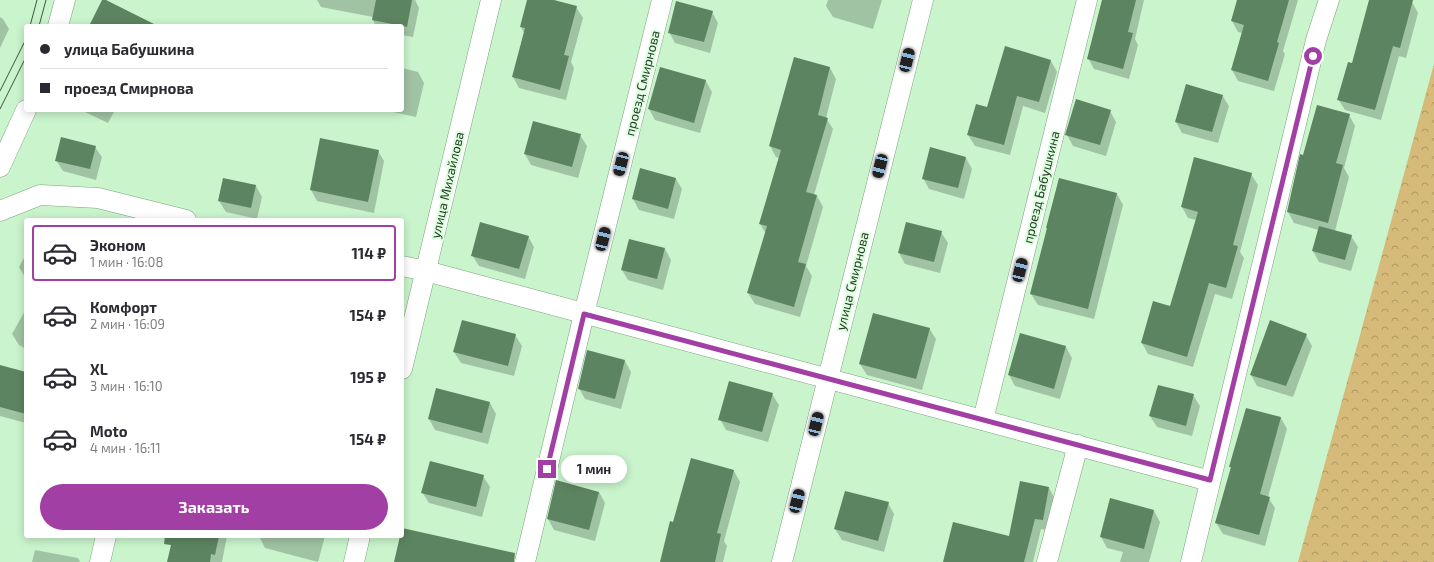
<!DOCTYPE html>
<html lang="ru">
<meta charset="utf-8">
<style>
body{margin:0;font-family:"Exo 2",sans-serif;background:#f2f2f3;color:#2b2b33;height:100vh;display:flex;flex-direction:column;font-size:15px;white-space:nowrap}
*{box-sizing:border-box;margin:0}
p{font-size:13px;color:#7c7c81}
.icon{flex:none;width:22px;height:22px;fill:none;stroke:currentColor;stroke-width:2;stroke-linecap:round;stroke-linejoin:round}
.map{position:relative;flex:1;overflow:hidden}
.drawer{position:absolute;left:24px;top:218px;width:380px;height:320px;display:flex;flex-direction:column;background:#fff;border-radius:4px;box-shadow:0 2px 10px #0003}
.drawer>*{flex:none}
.banner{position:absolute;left:24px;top:24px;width:380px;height:88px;border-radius:4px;box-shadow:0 2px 10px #0003;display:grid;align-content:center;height:88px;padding:0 16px;background:#fff}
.end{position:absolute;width:18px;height:18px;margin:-9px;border:5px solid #a23fa5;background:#fff;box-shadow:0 0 0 2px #fff}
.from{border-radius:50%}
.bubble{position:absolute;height:28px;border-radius:14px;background:#fff;box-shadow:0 2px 10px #0003;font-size:13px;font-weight:700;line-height:28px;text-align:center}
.car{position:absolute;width:12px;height:24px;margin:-12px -6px;border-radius:5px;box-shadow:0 0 3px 1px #0007;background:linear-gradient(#222 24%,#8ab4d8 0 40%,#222 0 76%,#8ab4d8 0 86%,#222 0)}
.banner b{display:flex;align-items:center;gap:14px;height:38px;font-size:15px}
.banner b+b{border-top:1px solid #e1e1e2}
.banner i{width:10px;height:10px;background:#2b2b33}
ul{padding:7px 0 0;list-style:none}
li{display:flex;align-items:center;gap:12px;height:56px;margin:0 8px 6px;padding:0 8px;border:2px solid transparent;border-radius:4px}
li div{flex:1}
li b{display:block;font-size:15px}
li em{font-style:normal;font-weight:700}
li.on{border-color:#a23fa5}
li>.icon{width:36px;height:36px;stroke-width:1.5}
.primary-button{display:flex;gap:8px;margin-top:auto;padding:8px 16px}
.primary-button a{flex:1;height:46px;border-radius:24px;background:#a23fa5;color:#fff;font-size:16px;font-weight:700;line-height:46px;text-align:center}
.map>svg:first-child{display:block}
.forest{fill:url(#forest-crowns)}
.shadow{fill:#0003}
.building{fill:#5d8460}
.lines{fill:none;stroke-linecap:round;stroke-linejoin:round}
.minor-casing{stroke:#7ca47f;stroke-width:21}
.minor{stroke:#fff;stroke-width:20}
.tram{stroke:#405541;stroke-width:1}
.route{stroke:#a23fa5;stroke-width:5}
.labels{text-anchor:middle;stroke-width:4;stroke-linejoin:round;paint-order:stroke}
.street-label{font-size:13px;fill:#293a2a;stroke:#dcffde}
</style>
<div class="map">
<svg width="1434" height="562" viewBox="0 0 1434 562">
<defs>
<pattern id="forest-crowns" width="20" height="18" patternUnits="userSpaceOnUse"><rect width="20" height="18" fill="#d6ba79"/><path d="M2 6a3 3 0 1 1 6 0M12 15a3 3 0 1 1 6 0" fill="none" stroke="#ae9863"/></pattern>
</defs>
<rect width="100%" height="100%" fill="#c9f4cc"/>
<path class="forest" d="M1434,64V562H1298Z"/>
<g class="shadow">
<path d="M317,0H415L419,8L413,37L402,35V26H376L373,20V17L321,7Z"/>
<path d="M528,0H550L576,7L583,18L571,62L574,68L566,100L519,88L513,77L524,33L521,27Z"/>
<path d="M828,0H882L873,29L833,17L826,6Z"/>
<path d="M1102,0H1144L1135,39L1138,45L1129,79L1094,69L1088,58Z"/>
<path d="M1238,0H1298L1283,51L1285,54L1274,91L1238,81L1232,70L1242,33L1238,32L1232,21Z"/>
<path d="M1370,0H1404L1412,2L1418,13L1406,58L1399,56L1381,120L1345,110L1338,99L1353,64Z"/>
<path d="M712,12L718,23L710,53L675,43L669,32Z"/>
<path d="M0,17L3,19L9,29L0,48Z"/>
<path d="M795,59L830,68L836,79L826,118L833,129L814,195L817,196L823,207L806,266L812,276L800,317L755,304L748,293L766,234L760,224L779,158L776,157L770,146Z"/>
<path d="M1051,61L1057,72L1045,113L1023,106L1010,155L975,146L968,135L988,108Z"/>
<path d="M402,68L418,72L424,83L416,117L384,110H402Z"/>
<path d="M661,68L706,81L712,92L700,133L655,120L649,109Z"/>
<path d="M1222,95L1229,106L1218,143L1182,133L1176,122Z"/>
<path d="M81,110H115L108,123Z"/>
<path d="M1110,111L1116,122L1106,156L1073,146L1067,135Z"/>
<path d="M1349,115L1355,126L1344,168L1349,177L1335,231L1351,236L1358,247L1351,271L1319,262L1313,251L1319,230L1294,223L1288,212L1301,155L1303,156Z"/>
<path d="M534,122L580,135L587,146L578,178L531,165L525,154Z"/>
<path d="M95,147L102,157L96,180L63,171L56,160Z"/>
<path d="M378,151L384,161L374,213L317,201L311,190Z"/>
<path d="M966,158L972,169L964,199L929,189L923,178Z"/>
<path d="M641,169L676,179L682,189L674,219L639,210L633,199Z"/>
<path d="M1251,174L1258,185L1240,252L1244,258L1232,299L1215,294L1193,367L1148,354L1142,343L1171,307L1196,220L1188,218L1182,207Z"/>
<path d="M1059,179L1117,194L1123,205L1094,319L1038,305L1031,294L1048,230L1047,228Z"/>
<path d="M256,186L262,197L257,219L226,212L219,201Z"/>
<path d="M941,232L948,243L940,273L905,264L899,253Z"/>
<path d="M528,236L534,247L525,279L479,266L472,255Z"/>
<path d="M665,249L671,260L663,290L628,280L622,270Z"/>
<path d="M26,254V279L19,267Z"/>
<path d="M26,309V349L19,345L12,334Z"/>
<path d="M1270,321L1306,335L1312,346L1293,397L1257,386L1251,375Z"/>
<path d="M929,328L936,339L922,390L867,375L860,364Z"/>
<path d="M515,335L522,346L514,376L461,363L454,352Z"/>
<path d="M1066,347L1072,358L1060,399L1015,386L1009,375Z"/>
<path d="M588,351L625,361L631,372L621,409L585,399L579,388Z"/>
<path d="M0,366L26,373V423L0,416Z"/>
<path d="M772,394L779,405L768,442L726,430L720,419Z"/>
<path d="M1193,395L1200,406L1192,436L1157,427L1150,416Z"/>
<path d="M490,403L496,414L488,444L435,430L429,419Z"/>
<path d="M1246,409L1281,418L1287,429L1268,497L1275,508L1265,546L1223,534L1216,523L1231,468L1230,467Z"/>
<path d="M691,459L734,471L740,482L724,541L727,546L723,562H661L674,523Z"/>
<path d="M483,476L490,487L482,517L429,503L422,492Z"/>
<path d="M1049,488L1055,499L1049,531L1041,529L1033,562H945L1010,537Z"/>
<path d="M599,492L605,503L595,541L554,530L548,519Z"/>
<path d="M1111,500L1154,511L1160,522L1149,562H1120L1123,552L1107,548L1101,537Z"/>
<path d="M888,503L894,514L884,552L842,540L835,529Z"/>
<path d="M174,536H227L222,562H205Z"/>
<path d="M259,536H325L318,562L265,548Z"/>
<path d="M35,550L78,558L80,562H32Z"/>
</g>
<g class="building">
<path d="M102,0H106L158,26H89Z"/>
<path d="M376,0H412L407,27L372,20Z"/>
<path d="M527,0H554L577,6L564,55L569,56L560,90L512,77L525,28L520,27Z"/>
<path d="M1102,0H1136L1128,32L1133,33L1123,69L1087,59Z"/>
<path d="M1237,0H1289L1277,42L1279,43L1268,81L1231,70L1244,25L1231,21Z"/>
<path d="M1369,0H1413L1400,48L1393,46L1375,110L1337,100L1348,62L1352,63Z"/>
<path d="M676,1L713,11L704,42L668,33Z"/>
<path d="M1005,46L1051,60L1039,102L1017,96L1004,145L967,135L976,104L987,107Z"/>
<path d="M794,57L830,67L818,115L828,118L806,192L817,195L798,262L806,264L794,307L747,293L767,226L759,224L781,150L769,146Z"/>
<path d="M660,67L706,80L694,123L648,109Z"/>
<path d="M1186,84L1223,95L1212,132L1175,122Z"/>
<path d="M1076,99L1111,110L1100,145L1065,135Z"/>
<path d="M1317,105L1350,114L1336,163L1343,165L1328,223L1287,212L1300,154L1303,155Z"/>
<path d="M533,121L581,134L572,167L524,154Z"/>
<path d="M61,137L96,146L90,169L55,161Z"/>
<path d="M320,138L379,150L368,202L310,190Z"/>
<path d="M930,147L966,157L958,188L922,179Z"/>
<path d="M1194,157L1252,173L1233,245L1238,246L1226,288L1209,283L1187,357L1141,343L1153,301L1170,306L1198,212L1181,207Z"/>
<path d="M640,168L676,178L668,209L632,199Z"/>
<path d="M223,178L256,185L251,208L218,201Z"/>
<path d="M1059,178L1117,193L1088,309L1030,294L1047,228H1046Z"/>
<path d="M480,222L529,236L519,269L471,256Z"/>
<path d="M906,222L942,231L934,262L898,253Z"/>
<path d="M1319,226L1352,235L1345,260L1312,251Z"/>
<path d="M629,239L665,248L657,279L621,270Z"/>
<path d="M873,313L930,328L916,379L859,364Z"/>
<path d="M462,320L516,334L508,366L453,352Z"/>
<path d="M1270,320L1307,334L1286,386L1250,375Z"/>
<path d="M1020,333L1066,346L1054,389L1008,375Z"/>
<path d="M587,350L625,360L615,399L578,389Z"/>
<path d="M0,365L26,372V414L0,407Z"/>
<path d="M729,381L773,393L762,432L718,420Z"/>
<path d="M1158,385L1194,394L1186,426L1149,416Z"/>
<path d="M436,388L490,402L482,433L428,419Z"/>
<path d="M1246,408L1281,417L1260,494L1270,497L1259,535L1215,523L1231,467H1229Z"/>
<path d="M691,458L734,470L717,533L721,534L715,562H660L670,521L673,522Z"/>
<path d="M430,461L484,475L476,507L421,493Z"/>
<path d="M556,480L599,492L589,530L547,519Z"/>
<path d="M1020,481L1049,487L1043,520L1035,519L1024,562H943L953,522L1009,536Z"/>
<path d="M845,491L889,502L878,541L834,529Z"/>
<path d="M1110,498L1154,510L1144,549L1100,537Z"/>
<path d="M402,528L515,553L514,562H394L400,536H402Z"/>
<path d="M165,536H219L215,555L211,554L210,562H167L171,545L164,544Z"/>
</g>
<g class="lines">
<g class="minor-casing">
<g id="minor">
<path d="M58,26L65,0"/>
<path d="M0,167L26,110"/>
<path d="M0,211L40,195L98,198L186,220"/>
<path d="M402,266L426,271L1210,481"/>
<path d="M402,369L491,0"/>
<path d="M983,420L1087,0"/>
<path d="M100,562L106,536"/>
<path d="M354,562L360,536"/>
<path d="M525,562L584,314L662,0"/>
<path d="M782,562L923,0"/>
<path d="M1047,562L1078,445"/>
<path d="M1191,562L1316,40L1329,0"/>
</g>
</g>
<use href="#minor" class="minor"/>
<g class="tram">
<path d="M30,26L37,0"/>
<path d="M39,26L46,0"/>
<path d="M0,91L26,39"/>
<path d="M0,109L26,57"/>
</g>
</g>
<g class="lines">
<path class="route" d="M547,469L584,314L1210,480L1313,56"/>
</g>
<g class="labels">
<g class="street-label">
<text transform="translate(642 83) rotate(-76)" y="5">проезд Смирнова</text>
<text transform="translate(447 185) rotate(-77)" y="5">улица Михайлова</text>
<text transform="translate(1041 187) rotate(-76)" y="5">проезд Бабушкина</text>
<text transform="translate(852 281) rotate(-76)" y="5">улица Смирнова</text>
</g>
</g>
</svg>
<i class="end from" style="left:1313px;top:56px"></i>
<i class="end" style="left:547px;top:469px"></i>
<div class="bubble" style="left:561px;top:455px;width:66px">1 мин</div>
<i class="car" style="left:907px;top:60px;rotate:14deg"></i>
<i class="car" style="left:621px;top:164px;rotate:194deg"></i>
<i class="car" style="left:880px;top:166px;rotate:194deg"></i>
<i class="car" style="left:603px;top:239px;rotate:14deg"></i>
<i class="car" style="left:1020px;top:270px;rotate:14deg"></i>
<i class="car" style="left:816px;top:424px;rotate:14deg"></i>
<i class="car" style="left:797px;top:501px;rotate:14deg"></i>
<div class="banner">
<b><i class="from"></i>улица Бабушкина</b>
<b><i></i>проезд Смирнова</b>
</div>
<section class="drawer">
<ul>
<li class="on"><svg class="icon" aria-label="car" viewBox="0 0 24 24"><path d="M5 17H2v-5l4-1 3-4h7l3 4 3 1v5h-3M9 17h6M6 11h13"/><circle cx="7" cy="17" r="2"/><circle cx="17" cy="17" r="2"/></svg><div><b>Эконом</b><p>1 мин · 16:08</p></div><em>114 ₽</em></li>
<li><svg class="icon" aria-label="car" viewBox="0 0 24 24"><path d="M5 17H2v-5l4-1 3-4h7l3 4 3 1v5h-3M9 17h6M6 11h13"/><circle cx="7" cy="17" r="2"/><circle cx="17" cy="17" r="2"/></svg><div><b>Комфорт</b><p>2 мин · 16:09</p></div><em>154 ₽</em></li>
<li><svg class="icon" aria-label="car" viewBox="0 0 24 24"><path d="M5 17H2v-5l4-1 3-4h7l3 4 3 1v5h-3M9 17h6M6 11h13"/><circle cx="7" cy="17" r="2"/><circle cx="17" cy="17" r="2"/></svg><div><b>XL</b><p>3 мин · 16:10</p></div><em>195 ₽</em></li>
<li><svg class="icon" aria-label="car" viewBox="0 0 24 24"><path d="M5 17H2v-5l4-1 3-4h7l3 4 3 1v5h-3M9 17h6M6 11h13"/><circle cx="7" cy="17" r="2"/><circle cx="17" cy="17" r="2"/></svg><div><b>Moto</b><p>4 мин · 16:11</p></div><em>154 ₽</em></li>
</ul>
<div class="primary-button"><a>Заказать</a></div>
</section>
</div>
